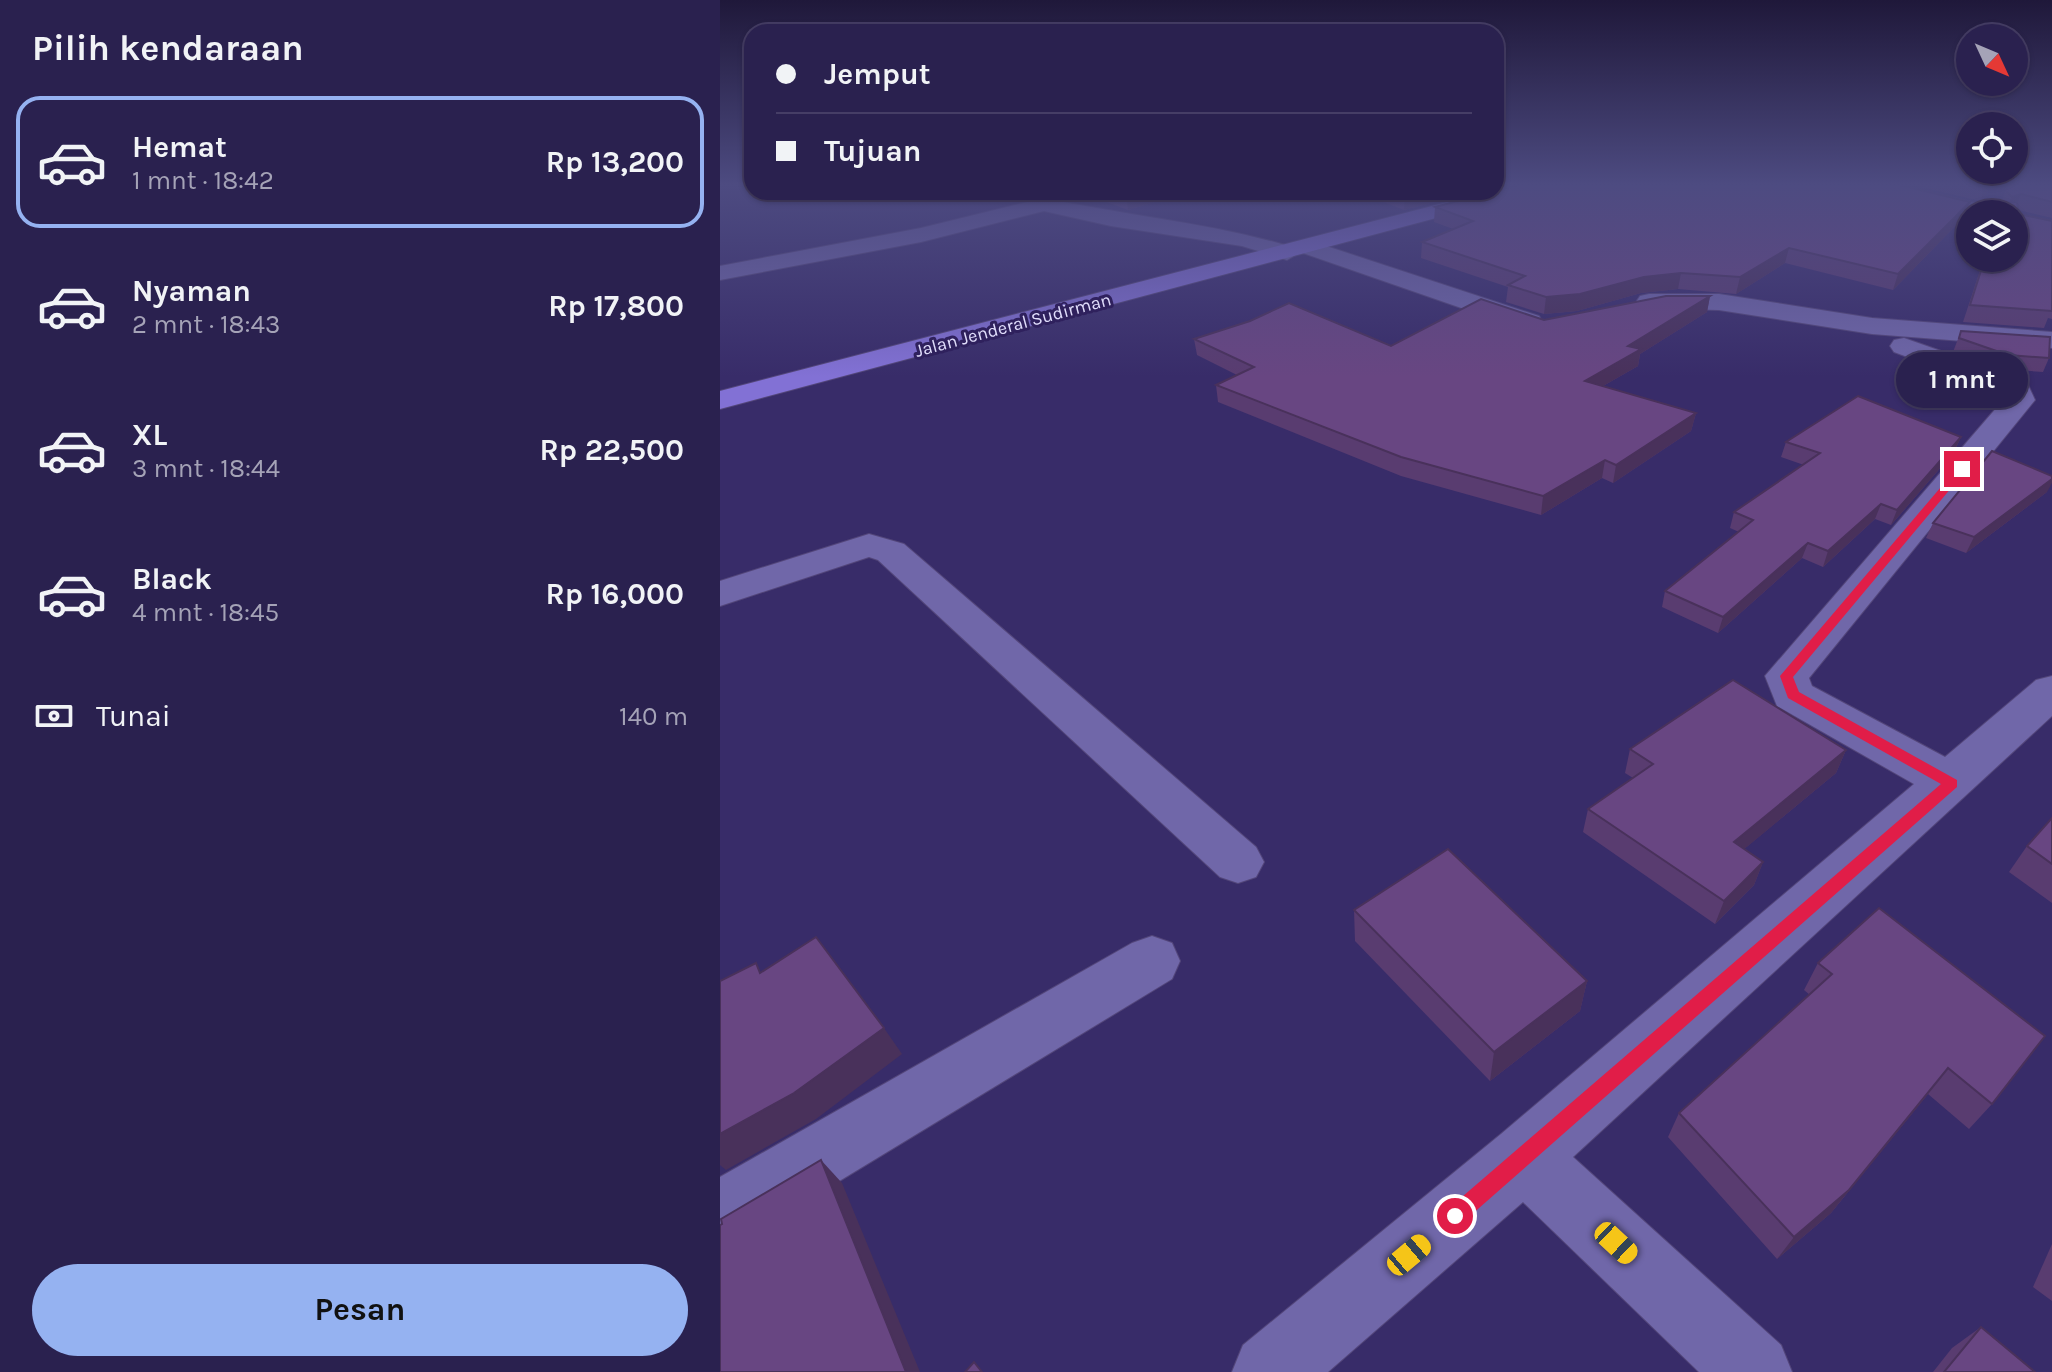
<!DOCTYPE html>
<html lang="id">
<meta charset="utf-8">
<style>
body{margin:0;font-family:Karla,sans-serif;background:#322956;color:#f1f3f6;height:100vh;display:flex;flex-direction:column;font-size:30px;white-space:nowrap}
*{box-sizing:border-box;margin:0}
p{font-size:26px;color:#a5a3b7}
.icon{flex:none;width:44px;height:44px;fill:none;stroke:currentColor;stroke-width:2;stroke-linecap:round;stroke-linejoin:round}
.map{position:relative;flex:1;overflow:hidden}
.drawer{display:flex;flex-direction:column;background:#2a214f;width:720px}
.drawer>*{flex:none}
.guide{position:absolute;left:24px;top:24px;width:760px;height:176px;border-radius:24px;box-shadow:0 2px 6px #0004,0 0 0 2px #463e66;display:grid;align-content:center;height:176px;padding:0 32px;background:#2a214f}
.needle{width:52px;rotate:134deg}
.tools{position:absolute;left:1236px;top:24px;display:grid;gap:16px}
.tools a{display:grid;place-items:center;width:72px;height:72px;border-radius:50%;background:#2a214f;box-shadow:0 2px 6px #0004,0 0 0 2px #463e66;font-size:40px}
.end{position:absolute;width:36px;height:36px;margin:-18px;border:10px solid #e11d48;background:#fff;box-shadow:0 0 0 4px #fff}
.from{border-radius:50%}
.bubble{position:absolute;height:56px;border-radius:28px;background:#2a214f;box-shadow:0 2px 6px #0004,0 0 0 2px #463e66;font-size:26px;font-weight:700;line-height:56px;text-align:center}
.car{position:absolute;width:24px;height:48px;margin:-24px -12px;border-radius:10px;box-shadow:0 0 6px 2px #0007;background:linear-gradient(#f5c518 24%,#345 0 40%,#f5c518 0 76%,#345 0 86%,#f5c518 0)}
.guide b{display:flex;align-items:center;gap:28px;height:76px;font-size:30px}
.guide b+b{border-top:2px solid #463e66}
.guide i{width:20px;height:20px;background:#f1f3f6}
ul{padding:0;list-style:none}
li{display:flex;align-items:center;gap:24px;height:132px;margin:0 16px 12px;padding:0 16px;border:4px solid transparent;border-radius:24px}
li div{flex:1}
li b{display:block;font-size:30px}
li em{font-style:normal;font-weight:700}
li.current{border-color:#95b2f1}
li>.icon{width:72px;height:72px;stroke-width:1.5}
h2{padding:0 32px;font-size:36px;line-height:96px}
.pay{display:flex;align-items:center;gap:20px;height:88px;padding:0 32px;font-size:30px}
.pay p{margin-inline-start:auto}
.action{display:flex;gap:16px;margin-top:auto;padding:16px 32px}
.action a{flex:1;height:92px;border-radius:48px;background:#95b2f1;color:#111;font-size:32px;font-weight:700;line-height:92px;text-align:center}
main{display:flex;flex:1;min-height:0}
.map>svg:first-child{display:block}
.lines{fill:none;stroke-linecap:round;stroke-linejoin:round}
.minor-casing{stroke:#53467a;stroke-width:2}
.major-casing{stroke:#53467a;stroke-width:2}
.minor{fill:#7067a9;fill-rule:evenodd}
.major{fill:#8271d5;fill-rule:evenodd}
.wall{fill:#593c70}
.shaded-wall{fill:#49315b}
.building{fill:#684682;stroke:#49315b;stroke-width:2}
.route{fill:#e11d48}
.labels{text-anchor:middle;stroke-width:6;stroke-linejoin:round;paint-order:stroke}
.far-street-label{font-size:18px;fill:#e0ddfb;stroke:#2f215d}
</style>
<main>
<section class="drawer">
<h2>Pilih kendaraan</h2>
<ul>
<li class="current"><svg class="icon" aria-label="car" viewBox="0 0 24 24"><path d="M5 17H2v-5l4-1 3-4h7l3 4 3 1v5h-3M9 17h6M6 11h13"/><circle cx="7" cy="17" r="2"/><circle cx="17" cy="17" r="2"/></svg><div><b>Hemat</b><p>1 mnt · 18:42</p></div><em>Rp 13,200</em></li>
<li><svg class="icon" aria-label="car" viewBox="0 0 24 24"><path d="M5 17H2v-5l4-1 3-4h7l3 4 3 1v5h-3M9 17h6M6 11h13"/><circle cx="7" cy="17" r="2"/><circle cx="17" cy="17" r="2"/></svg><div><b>Nyaman</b><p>2 mnt · 18:43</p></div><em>Rp 17,800</em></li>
<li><svg class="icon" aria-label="car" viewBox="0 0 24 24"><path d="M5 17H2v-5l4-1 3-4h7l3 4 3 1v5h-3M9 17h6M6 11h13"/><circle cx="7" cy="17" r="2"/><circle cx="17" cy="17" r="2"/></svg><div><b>XL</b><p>3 mnt · 18:44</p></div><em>Rp 22,500</em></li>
<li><svg class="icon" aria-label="car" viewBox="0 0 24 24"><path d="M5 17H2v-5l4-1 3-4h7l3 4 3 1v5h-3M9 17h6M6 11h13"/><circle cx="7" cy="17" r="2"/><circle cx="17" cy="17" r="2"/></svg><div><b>Black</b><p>4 mnt · 18:45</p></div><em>Rp 16,000</em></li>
</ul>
<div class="pay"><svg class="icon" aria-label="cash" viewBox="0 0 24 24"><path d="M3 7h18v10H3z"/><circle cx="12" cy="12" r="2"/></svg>Tunai<p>140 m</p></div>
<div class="action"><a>Pesan</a></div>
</section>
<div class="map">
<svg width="1332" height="1372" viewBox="0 0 1332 1372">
<rect width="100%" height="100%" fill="#382c69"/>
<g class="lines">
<g class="minor-casing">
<g id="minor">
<path d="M1142,185H1179L1281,209L1284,214L1250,215L1145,189Z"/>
<path d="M324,198C408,216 494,223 575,248L579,253L567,260L522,246L391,226L324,211L201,242L0,280V266L201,228Z"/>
<path d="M588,240L819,316L823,322L819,328H799L580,252L576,247L580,242Z"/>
<path d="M929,294H999L1152,318L1332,332V348L1152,334L999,310L920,308L916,302L920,296Z"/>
<path d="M1184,338L1295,377L1308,385L1315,400L1089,678L1092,686L1225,757L1316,680L1332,676V716L853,1157L1061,1345L1072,1372H979L803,1202L608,1372H512L523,1345L781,1134L1194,784L1057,706L1045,676L1284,399L1273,389L1174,352L1170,346L1174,340Z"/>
<path d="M149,534L184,544L536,847L544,862L536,877L518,883L500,877L158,560L149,557L0,606V581Z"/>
<path d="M432,936L452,943L460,961L452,979L24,1239L0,1249V1177L412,943Z"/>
</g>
</g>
<g class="major-casing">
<path id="major" d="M793,185H828L825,189L0,409V391Z"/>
</g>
<use href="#minor" class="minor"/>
<use href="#major" class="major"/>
</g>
<g class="wall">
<path d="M1193,185H1275L1260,201Z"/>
<path d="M1287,185H1332V218L1299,210V214L1332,221V319L1328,318L1324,328L1243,322L1264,258H1294V214H1278Z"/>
<path d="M359,192H469L408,210Z"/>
<path d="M638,192H754L684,210Z"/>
<path d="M1250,202L1244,217L1173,290L1065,263L1016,294L958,289L921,293L857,311L824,314L786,302L788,287L701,258L702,242L733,229L714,222L715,207Z"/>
<path d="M990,296L987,312L920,354L918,366L883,386L976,413L971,431L893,483L882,478L821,515L681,476L498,402L496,385L517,375L477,355L474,339L671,346L824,320Z"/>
<path d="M1241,331L1329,358L1323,372L1282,369L1233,352Z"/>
<path d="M1241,437L1234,452L1171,525L1155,519L1103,567L1082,558L998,633L942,607L945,591L1019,532L1010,528L1014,512L1084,465L1061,457L1066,442Z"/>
<path d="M1327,492L1246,553L1206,538L1213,523Z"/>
<path d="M910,749L1126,750L1116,773L1024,849L1043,862L1034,885L995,924L863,832L868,809L913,778L905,773Z"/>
<path d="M1332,818V903L1289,872L1307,846Z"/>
<path d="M634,910L867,981L860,1011L770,1081L635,941Z"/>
<path d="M1098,963L1272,1104L1249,1129L1208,1094L1111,1213L1057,1259L948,1137L959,1113L1090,995L1084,990Z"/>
<path d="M1332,1244V1301L1313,1287Z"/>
<path d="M1261,1327L1315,1372H1213L1232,1348Z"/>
</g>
<g class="shaded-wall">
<path d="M1266,185H1275L1260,201L1265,186Z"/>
<path d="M412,192H469L408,210L406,194Z"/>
<path d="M698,192H754L684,210L685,195Z"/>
<path d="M1301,194L1295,209L1286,211L1292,197Z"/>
<path d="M1250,202L1244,217L1173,290L1178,274Z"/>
<path d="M1069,248L1065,263L1016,294L1020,277Z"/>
<path d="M961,273L958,289L921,293L857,311L824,314L826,297L924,277Z"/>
<path d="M990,296L987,312L920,354L918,366L862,398L865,381L908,346Z"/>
<path d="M976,413L971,431L893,483L896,465Z"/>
<path d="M1241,437L1234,452L1171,525L1177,510Z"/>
<path d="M885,460L882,478L821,515L823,496Z"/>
<path d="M1332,479V483L1327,492L1246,553L1254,537Z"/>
<path d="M1161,504L1155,519L1103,567L1108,551Z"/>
<path d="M1088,543L1082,558L998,633L1003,617Z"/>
<path d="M1126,750L1116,773L1005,865L1014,842Z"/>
<path d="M1043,862L1034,885L995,924L1004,901Z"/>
<path d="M867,981L860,1011L770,1081L774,1052Z"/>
<path d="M164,1028L182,1054L96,1119L6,1170L0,1165V1134Z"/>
<path d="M1228,1068L1111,1213L1057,1259L1074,1237Z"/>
<path d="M101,1160L122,1183L200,1372H186Z"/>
</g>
<g class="building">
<path d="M798,185H1180L1250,202L1178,274L1069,248L1020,277L961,273L924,277L860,294L826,297L788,285L805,276L702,242L753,221L715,207L772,192H776V191Z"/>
<path d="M1288,185H1332V202L1301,194L1292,197L1286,191Z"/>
<path d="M676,192H698L685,195Z"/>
<path d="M1282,202H1297L1299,214L1332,221V311L1250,305L1265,258H1294V214H1279Z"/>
<path d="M946,296H990L908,346L921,349L865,381L976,413L896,465L885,460L823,496L681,457L496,385L534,367L474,339L530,321L569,303L671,346L761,299L824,320Z"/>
<path d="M1241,331L1330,337L1329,358L1288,355L1239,338Z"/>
<path d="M1138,396L1241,437L1177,510L1161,504L1108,551L1088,543L1003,617L945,591L1033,520L1014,512L1100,453L1066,442Z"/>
<path d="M1272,451L1332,476V479L1254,537L1213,523Z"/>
<path d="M1013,680L1126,750L1014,842L1043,862L1004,901L868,809L933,764L910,749Z"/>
<path d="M1332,818V864L1307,846Z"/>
<path d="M728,849L867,981L774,1052L634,910Z"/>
<path d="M1159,908L1325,1036L1272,1104L1228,1068L1129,1190L1074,1237L959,1113L1112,974L1098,963Z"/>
<path d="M96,937L164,1028L74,1093L0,1134V981L36,963L40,973Z"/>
<path d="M101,1160L186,1372H0V1225L2,1224L1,1219Z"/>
<path d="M1261,1327L1315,1372H1224Z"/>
<path d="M254,1362L262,1372H245Z"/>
</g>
<linearGradient id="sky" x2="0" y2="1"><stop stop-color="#1f183a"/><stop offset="0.49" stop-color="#4d4b81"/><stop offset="1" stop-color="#4d4b81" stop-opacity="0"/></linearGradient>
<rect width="1332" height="377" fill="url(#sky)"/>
<path class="route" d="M1238,467L1247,469L1073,677L1079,692L1237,780V787L742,1223L735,1226L728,1223L725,1216L728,1209L1221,784L1068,698L1060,676Z"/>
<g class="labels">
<g class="far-street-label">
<text transform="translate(293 325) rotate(-15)" y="6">Jalan Jenderal Sudirman</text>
</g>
</g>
</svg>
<div class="tools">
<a><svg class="needle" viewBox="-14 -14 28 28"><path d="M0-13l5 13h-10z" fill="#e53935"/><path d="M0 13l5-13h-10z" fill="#a5a3b7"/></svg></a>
<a><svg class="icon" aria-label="locate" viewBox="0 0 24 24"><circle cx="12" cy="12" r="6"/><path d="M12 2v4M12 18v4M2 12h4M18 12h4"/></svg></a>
<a><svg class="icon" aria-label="layers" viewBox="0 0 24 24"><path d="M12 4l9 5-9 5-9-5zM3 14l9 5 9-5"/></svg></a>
</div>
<i class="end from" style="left:735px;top:1216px"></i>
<i class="end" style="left:1242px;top:469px"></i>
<div class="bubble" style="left:1176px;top:352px;width:132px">1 mnt</div>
<i class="car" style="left:896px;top:1243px;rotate:133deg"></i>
<i class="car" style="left:689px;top:1255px;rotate:50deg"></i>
<div class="guide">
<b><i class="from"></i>Jemput</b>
<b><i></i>Tujuan</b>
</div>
</div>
</main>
